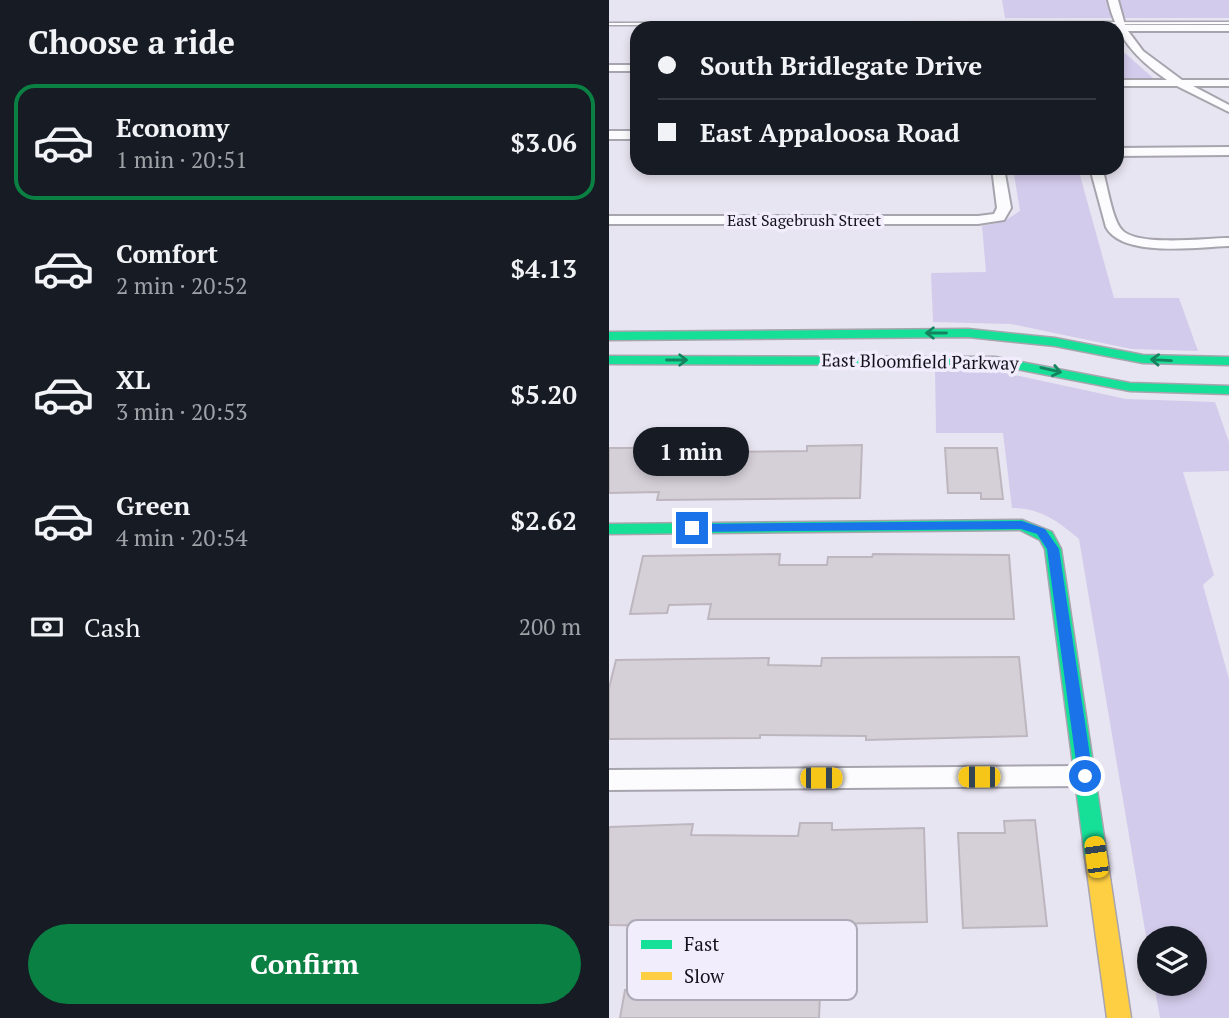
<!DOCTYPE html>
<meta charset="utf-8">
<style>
body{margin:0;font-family:"PT Serif",serif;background:#242831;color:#f1f3f6;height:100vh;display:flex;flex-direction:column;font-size:26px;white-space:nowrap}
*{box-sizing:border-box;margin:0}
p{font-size:23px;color:#9ea1a6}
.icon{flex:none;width:38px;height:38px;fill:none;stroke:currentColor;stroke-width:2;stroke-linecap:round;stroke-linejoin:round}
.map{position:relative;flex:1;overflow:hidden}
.details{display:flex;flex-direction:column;background:#171b24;width:609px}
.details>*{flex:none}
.banner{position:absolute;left:21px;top:21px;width:494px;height:154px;border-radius:21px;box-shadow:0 4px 10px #0003;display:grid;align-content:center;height:154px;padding:0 28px;background:#171b24}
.tools{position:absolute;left:528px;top:926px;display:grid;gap:14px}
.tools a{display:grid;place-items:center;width:70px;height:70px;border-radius:50%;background:#171b24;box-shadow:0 4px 10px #0003;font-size:35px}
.end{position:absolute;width:32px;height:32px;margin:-16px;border:9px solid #1a73e8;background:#fff;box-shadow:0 0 0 4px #fff}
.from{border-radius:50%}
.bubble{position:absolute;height:49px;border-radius:24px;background:#171b24;box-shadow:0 4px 10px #0003;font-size:23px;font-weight:700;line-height:49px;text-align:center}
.car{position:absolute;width:21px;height:42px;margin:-21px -10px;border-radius:9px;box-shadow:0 0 5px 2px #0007;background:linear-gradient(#f5c518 24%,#345 0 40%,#f5c518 0 76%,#345 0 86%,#f5c518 0)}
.banner b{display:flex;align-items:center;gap:24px;height:66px;font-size:26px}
.banner b+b{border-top:2px solid #363941}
.banner i{width:18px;height:18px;background:#f1f3f6}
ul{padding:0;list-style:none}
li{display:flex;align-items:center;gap:21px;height:116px;margin:0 14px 10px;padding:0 14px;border:4px solid transparent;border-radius:21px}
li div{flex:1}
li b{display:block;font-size:26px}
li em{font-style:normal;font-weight:700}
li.on{border-color:#0b8043}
li>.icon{width:63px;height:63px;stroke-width:1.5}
h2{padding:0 28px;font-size:32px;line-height:84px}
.pay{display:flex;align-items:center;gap:18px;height:77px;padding:0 28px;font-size:26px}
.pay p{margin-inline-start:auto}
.action{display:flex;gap:14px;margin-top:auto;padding:14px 28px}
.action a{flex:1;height:80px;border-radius:42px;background:#0b8043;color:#fff;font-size:28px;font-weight:700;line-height:80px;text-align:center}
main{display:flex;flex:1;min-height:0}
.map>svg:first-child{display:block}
.green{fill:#d3cbeb}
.building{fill:#d5cfd7;stroke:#bdb6bf;stroke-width:2}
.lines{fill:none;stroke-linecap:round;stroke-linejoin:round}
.lane-casing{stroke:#a7a4ae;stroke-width:3}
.street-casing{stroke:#a7a4ae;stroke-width:4}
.fast-casing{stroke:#a7a4ae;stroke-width:3}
.slow-casing{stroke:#a7a4ae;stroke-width:3}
.lane{fill:#fcfbfd;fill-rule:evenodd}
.street{fill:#fcfbfd;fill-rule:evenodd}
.fast{fill:#16e098;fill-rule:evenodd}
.slow{fill:#ffcf43;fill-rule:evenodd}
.oneway{stroke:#15835f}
.route{fill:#1a73e8}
.labels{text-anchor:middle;stroke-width:7;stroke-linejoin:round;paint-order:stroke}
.far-street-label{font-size:16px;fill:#131119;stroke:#f1edfd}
.street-label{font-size:18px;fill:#131119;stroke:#f1edfd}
.key{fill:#f1edfd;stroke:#aeabb9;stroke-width:2}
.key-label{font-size:19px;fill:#131119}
</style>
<main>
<section class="details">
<h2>Choose a ride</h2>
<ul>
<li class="on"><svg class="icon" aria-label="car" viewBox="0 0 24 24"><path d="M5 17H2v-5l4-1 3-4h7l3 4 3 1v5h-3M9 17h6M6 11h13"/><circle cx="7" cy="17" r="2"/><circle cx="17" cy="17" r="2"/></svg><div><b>Economy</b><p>1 min · 20:51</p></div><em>$3.06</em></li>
<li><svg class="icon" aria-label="car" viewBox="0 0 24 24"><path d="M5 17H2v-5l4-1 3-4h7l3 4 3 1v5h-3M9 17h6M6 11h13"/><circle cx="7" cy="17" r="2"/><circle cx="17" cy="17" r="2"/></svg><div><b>Comfort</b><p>2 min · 20:52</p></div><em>$4.13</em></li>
<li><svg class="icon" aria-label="car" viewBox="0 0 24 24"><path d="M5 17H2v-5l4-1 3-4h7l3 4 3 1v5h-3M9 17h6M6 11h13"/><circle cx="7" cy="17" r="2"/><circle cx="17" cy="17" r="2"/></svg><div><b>XL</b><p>3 min · 20:53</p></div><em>$5.20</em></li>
<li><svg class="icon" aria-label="car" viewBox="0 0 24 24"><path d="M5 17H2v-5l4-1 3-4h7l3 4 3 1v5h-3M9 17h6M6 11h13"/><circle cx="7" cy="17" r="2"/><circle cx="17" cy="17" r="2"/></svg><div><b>Green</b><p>4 min · 20:54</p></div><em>$2.62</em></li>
</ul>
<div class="pay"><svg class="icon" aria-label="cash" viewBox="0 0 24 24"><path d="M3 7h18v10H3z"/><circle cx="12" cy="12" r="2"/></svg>Cash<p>200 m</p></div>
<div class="action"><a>Confirm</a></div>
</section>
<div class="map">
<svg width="620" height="1018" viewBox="0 0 620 1018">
<rect width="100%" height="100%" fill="#e8e5f2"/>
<g class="green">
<path d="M393,0H620V18H396Z"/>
<path d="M493,24L494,28H362V25Z"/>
<path d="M508,46L544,78H508Z"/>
<path d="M404,168H469L505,298H570L589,351L522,349L402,324L324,322L322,273L377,272L373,226L394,222L411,211Z"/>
<path d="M326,370L392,372L517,399L606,402L620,442V471L574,472L605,575L594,585L620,679V1018H551L545,984H586V938H541V960L470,539C450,522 431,508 403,508L394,433H327Z"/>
</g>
<g class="building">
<path d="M253,445L251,498L48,500L50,492L0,493V448H118L117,452L198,451V446Z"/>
<path d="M336,448H388L394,499H372V493H339Z"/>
<path d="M171,554L170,565H218L219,557H263L264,554L400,555L405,619H99L102,604L60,605L58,613L21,614L34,556Z"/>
<path d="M410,657L418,736L257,740V736L151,735V738L0,739V688L7,660L160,658L159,665L212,666L213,658Z"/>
<path d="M426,820L438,926L354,928L349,833H396L395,821Z"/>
<path d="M191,823H223V830L315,828L318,922L217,924L216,929L0,925V827L84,824L82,835L189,836Z"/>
<path d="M103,988L102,995L211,994L210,1018H11L16,990Z"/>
</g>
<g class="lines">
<g class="lane-casing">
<path id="lane" d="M620,22V24L0,25V23Z"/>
</g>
<g class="street-casing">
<g id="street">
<path d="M499,0H509L516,25H620V31H519L534,51L573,80H620V86H584L620,105V112L568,86H508V80H558C526,58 507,36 499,0Z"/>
<rect x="0" y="65" width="28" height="6"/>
<rect x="0" y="131" width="28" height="8"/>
<path d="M620,147V155L508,156V148Z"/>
<path d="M383,168H395L402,208L395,220L369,224H0V216H369L385,214L388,208Z"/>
<path d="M481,168H493C498,183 503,220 513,230C529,247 597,238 620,238V246C590,247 513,258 497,227Z"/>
<path d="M476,766L485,769L488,776L485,783L476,786L0,790V770Z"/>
</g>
</g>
<g class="fast-casing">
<g id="fast">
<path d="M359,329L446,338L534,355L620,357V365L534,363L446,346L359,337L0,340V332Z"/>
<path d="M0,356L386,357L521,383L620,386V394L521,391L386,365L0,364Z"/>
<path d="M413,520L443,532L452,549L498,857L495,864L487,866L479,864L476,857L436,549L431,540L411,530L0,534V524Z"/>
</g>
</g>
<g class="slow-casing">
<path id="slow" d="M487,848L495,850L498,857L522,1018H498L476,857L479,850Z"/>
</g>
<use href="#lane" class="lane"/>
<use href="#street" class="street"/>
<use href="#fast" class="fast"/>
<use href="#slow" class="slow"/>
</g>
<defs><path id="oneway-shaft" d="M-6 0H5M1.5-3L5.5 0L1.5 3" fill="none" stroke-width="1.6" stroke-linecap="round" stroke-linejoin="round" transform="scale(1.75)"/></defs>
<g class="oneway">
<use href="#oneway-shaft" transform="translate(327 333) rotate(180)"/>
<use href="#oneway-shaft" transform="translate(68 360)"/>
<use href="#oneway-shaft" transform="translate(552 360) rotate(-177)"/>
<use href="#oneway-shaft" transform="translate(442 370) rotate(13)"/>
</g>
<path class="route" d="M413,521L436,529L450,549L484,776L476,782L469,776L438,549L428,534L412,529L83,532L77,528L83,524Z"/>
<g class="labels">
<g class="far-street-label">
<text x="195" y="226">East Sagebrush Street</text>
</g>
<g class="street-label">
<text transform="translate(311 362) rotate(1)" y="6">East Bloomfield Parkway</text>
</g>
</g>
<rect x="18" y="920" width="230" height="80" rx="10" class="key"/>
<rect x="32" y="940" width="31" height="9" fill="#16e098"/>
<rect x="32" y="972" width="31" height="8" fill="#ffcf43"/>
<g class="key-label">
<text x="75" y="951">Fast</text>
<text x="75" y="983">Slow</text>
</g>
</svg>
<div class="tools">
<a><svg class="icon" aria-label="layers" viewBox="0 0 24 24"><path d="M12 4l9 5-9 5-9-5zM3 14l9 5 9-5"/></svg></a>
</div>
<i class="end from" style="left:476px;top:776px"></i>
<i class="end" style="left:83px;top:528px"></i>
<div class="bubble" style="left:24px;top:427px;width:116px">1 min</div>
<i class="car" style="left:370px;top:777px;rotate:270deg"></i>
<i class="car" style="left:212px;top:778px;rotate:90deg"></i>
<i class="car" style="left:487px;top:857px;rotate:352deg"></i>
<div class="banner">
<b><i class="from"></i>South Bridlegate Drive</b>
<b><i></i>East Appaloosa Road</b>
</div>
</div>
</main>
